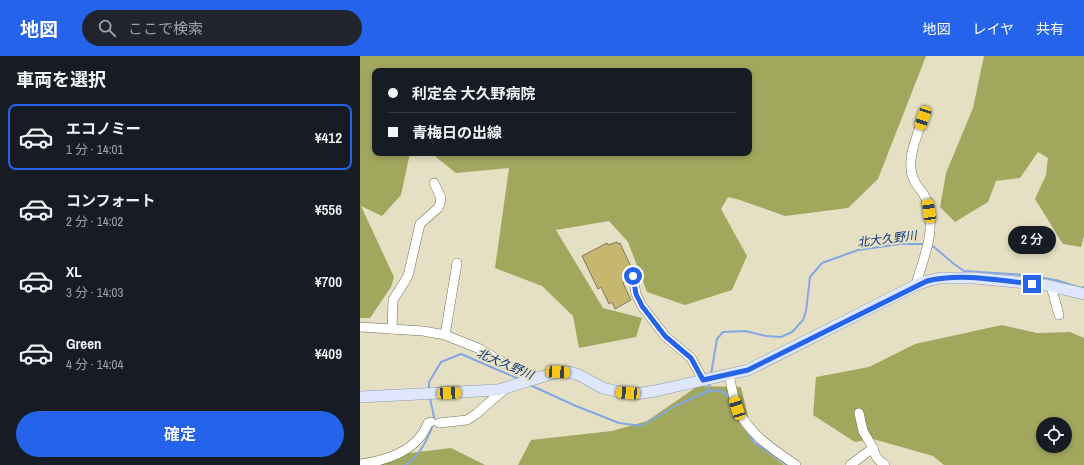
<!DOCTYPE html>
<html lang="ja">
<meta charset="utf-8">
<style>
body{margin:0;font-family:"Archivo Narrow","Noto Sans JP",sans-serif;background:#20242c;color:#f1f3f6;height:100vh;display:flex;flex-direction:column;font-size:15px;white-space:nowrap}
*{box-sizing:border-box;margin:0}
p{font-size:13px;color:#9ea1a6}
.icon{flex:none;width:22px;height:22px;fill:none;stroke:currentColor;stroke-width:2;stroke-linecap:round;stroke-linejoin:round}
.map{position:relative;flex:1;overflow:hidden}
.drawer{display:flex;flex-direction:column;background:#171b24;width:360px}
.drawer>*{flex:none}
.guide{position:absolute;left:12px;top:12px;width:380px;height:88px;border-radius:8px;box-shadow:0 2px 6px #0003;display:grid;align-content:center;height:88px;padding:0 16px;background:#171b24}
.controls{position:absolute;left:676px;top:361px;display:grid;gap:8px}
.controls a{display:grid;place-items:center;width:36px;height:36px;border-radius:50%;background:#171b24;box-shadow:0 2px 6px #0003;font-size:20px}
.end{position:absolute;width:18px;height:18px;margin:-9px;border:5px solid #2563eb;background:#fff;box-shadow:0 0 0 2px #fff}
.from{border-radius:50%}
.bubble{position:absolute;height:28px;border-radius:14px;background:#171b24;box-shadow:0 2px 6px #0003;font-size:13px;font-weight:600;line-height:28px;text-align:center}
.car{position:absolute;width:12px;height:24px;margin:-12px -6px;border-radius:5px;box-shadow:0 0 3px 1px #0007;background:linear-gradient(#f5c518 24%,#345 0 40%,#f5c518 0 76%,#345 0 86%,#f5c518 0)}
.guide b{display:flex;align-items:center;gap:14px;height:38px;font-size:15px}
.guide b+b{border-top:1px solid #363941}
.guide i{width:10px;height:10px;background:#f1f3f6}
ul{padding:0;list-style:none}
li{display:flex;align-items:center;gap:12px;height:66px;margin:0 8px 6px;padding:0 8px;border:2px solid transparent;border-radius:8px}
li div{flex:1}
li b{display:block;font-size:15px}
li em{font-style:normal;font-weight:600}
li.current{border-color:#2563eb}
li>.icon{width:36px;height:36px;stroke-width:1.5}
h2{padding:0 16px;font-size:18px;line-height:48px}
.cta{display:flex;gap:8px;margin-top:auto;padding:8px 16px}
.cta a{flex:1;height:46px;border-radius:24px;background:#2563eb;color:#fff;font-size:16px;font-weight:600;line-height:46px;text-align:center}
header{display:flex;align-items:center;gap:24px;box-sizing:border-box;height:56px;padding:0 20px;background:#2563eb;color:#fff}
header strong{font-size:19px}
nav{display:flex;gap:22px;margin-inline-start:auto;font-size:14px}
.search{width:280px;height:36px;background:#20242c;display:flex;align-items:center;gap:10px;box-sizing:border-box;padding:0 14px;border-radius:22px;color:#9ea1a6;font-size:15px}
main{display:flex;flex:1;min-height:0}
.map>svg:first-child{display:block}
.forest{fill:#a2a75e;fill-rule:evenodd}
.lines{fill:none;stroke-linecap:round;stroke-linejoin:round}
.stream{stroke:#83a7e3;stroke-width:2}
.building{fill:#c7b76e;stroke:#7e7960}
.minor-casing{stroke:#777259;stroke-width:10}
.major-casing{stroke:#919aad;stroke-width:12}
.minor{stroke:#fff;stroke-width:9}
.major{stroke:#dee7fb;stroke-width:11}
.route{stroke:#2563eb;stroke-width:5}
.labels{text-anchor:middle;stroke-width:4;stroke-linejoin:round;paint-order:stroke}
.water-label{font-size:12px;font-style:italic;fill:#0e377c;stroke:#e5e0c4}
</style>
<header>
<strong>地図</strong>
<div class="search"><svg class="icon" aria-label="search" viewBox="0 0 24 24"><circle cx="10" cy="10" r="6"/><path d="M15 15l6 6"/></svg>ここで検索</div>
<nav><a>地図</a><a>レイヤ</a><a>共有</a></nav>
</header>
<main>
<section class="drawer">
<h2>車両を選択</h2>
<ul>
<li class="current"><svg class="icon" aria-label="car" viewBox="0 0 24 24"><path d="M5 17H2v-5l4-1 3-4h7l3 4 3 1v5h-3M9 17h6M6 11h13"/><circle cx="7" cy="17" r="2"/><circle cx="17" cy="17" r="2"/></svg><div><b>エコノミー</b><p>1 分 · 14:01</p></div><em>¥412</em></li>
<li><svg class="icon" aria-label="car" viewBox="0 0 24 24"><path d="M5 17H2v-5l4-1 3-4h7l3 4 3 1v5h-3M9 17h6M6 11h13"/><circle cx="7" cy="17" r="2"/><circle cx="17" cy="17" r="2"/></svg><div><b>コンフォート</b><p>2 分 · 14:02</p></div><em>¥556</em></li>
<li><svg class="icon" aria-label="car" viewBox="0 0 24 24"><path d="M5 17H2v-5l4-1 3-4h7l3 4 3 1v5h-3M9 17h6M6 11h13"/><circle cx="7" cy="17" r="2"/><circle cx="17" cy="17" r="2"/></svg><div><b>XL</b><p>3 分 · 14:03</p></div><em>¥700</em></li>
<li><svg class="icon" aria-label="car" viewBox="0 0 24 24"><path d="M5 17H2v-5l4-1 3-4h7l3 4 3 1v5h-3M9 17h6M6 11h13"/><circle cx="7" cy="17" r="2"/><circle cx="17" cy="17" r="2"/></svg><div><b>Green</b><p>4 分 · 14:04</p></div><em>¥409</em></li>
</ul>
<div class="cta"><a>確定</a></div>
</section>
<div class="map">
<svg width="724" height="409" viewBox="0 0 724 409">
<rect width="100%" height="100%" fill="#e5e0c4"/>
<g class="forest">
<path d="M0,0H566L518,123L488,152L425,160L380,144L368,141L361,153L387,200L372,234L325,249L287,236L268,186L249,165L196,174L243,252L282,262L276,281L219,292L213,260L182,230L135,212L149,112L96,117L71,97H389V15H15V97H50L41,139L22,160L1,150L34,221L31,231L10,262H0Z"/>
<path d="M624,0H724V180L721,191L703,188L675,143L686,119L688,102L678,96L660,122L636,125L628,146L595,166L580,151L586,117L613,52Z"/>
<path d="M642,269L677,277L710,276L724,282V409H584L573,400L513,383L495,386L453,359L456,321L509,311L555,288ZM683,368H705V390H683Z"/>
<path d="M338,330L381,331L394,386L424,409H158L171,384L252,375L287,365Z"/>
<path d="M91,392L125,409H0V403Z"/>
</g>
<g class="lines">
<g class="stream">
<path d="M570,190L574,191L594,208L604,215L665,219L696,224L721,232L724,231"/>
<path d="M351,318L357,283L363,276L385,275L406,280L421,281L432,276L443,264L446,255L450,221L462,207L498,194L540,188H565"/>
<path d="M170,329L216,350L259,367L281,370L317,349L346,336L350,328"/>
<path d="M69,333V326L81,306L101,298L159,323"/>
<path d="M346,336L360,334L369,341L371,345"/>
<path d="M70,342C71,350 74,356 74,364"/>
<path d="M386,374L394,386L427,409"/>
<path d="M45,409C60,400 67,384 73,369"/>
</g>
</g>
<path class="building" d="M257,186L258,188L260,187L271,211L268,212L270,215L267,218L262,220L265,226L263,227L271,244L255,253L252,246L249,248L241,231L238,233L222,200L247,187L248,189Z"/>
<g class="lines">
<g class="minor-casing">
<g id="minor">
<path d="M273,220L276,238L282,250L305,280L331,302L343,324"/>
<path d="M556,229C561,208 572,186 570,163C569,154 568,145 563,137C560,133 556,129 554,124C545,106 557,80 563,62"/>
<path d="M691,230L699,259"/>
<path d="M0,271L63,275L85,279L120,293L151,311L176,322"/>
<path d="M32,273L33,244L48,220L60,168L78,152L80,148L81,142L74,127"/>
<path d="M85,279L97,207"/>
<path d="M369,318C371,329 373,341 377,351C387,377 414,394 436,409"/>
<path d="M79,367L107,364L116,358L146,332"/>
<path d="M513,392C515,401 518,404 525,409"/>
<path d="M0,408C27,405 58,394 68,367L71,366"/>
<path d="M490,409L513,392L503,375L499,357"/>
</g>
</g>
<g class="major-casing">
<path id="major" d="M0,341L138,334L198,316H209L219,319L243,332L259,336L276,338L295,335L388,314L556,229L567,225L580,222H614L686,229L724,238"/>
</g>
<use href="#minor" class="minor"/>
<use href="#major" class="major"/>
</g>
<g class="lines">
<path class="route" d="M273,220L276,238L282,250L305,280L331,302L343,324L388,314L567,225C601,217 637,224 672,228"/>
</g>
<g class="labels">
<g class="water-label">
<text transform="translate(527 183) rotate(-7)" y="4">北大久野川</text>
<text transform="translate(145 308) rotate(23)" y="4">北大久野川</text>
</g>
</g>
</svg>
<div class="controls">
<a><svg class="icon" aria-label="locate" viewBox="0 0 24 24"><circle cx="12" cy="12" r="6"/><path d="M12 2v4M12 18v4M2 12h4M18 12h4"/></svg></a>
</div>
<i class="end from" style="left:273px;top:220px"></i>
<i class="end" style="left:672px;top:228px"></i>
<div class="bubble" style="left:648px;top:170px;width:48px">2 分</div>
<i class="car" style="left:563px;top:62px;rotate:199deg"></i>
<i class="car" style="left:569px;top:155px;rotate:352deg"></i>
<i class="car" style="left:198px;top:316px;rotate:93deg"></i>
<i class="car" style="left:89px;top:337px;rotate:87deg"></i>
<i class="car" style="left:268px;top:337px;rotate:274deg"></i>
<i class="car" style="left:377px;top:352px;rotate:343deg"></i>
<div class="guide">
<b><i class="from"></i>利定会 大久野病院</b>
<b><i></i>青梅日の出線</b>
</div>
</div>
</main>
